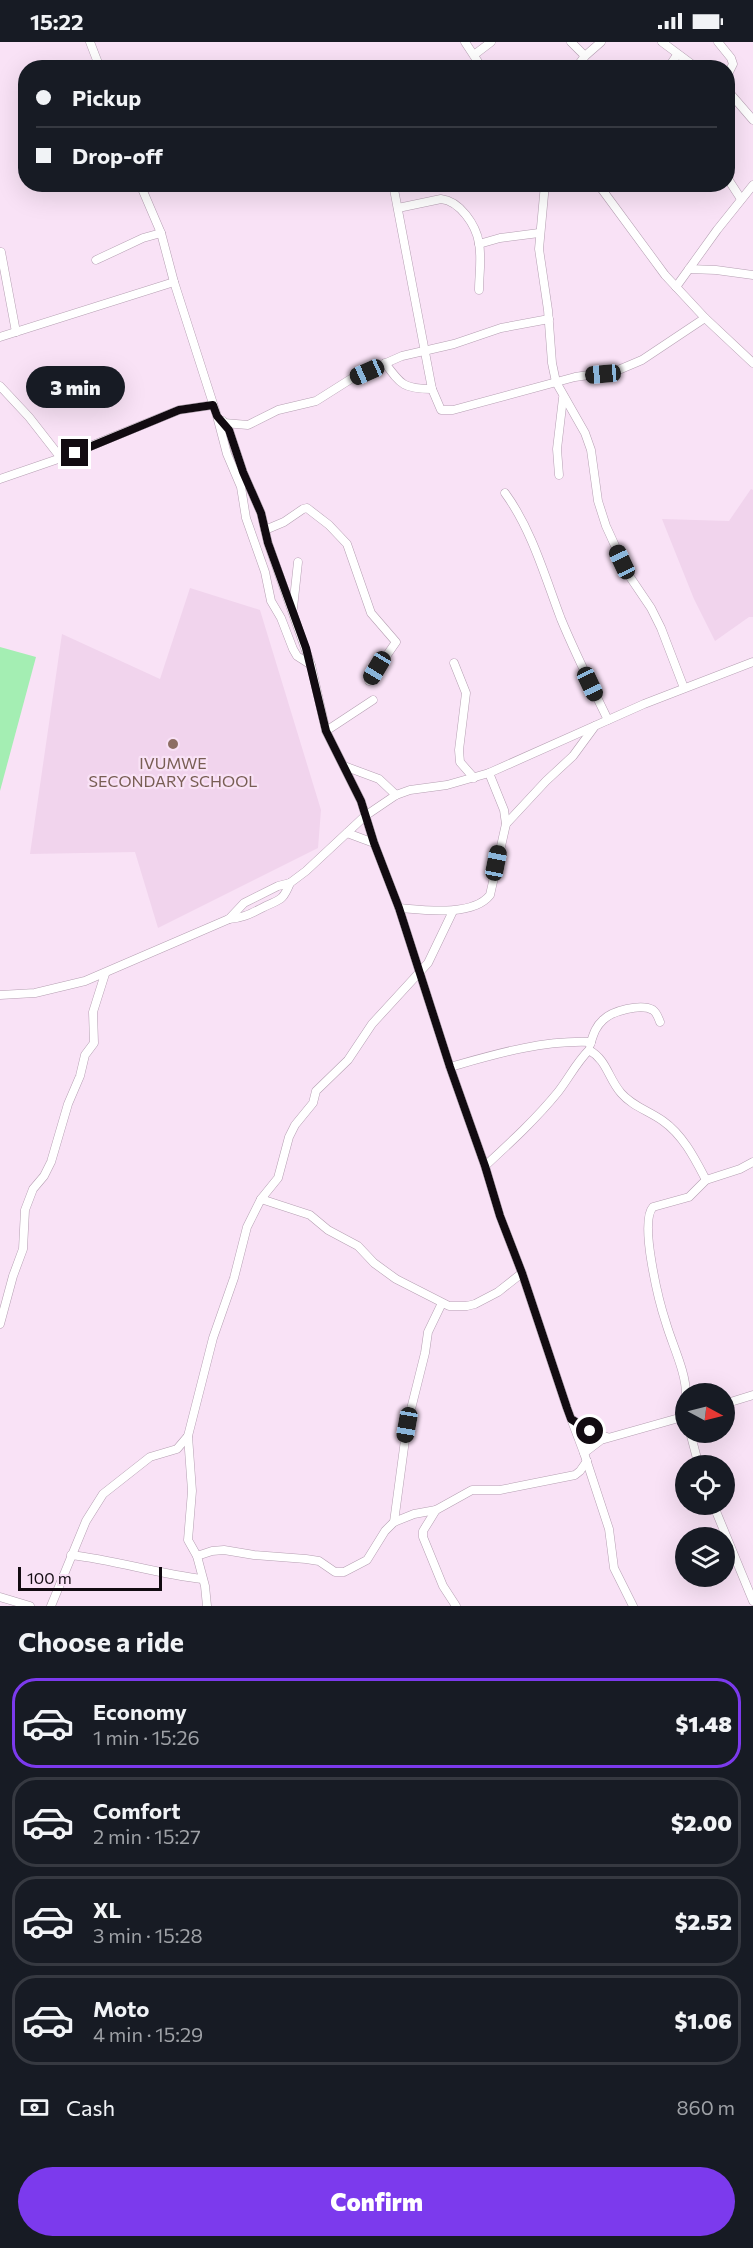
<!DOCTYPE html>
<meta charset="utf-8">
<style>
body{margin:0;font-family:Commissioner,sans-serif;background:#242831;color:#f1f3f6;height:100vh;display:flex;flex-direction:column;font-size:22px;white-space:nowrap}
*{box-sizing:border-box;margin:0}
p{font-size:20px;color:#9ea1a6}
.icon{flex:none;width:33px;height:33px;fill:none;stroke:currentColor;stroke-width:2;stroke-linecap:round;stroke-linejoin:round}
.map{position:relative;height:1564px;overflow:hidden}
.sheet{display:flex;flex-direction:column;background:#171b24;flex:1}
.sheet>*{flex:none}
.hud{position:absolute;left:18px;top:18px;width:717px;height:132px;border-radius:24px;box-shadow:0 6px 24px #0002;display:grid;align-content:center;height:132px;padding:0 18px;background:#171b24}
.needle{width:39px;rotate:97deg}
.fabs{position:absolute;left:675px;top:1341px;display:grid;gap:12px}
.fabs a{display:grid;place-items:center;width:60px;height:60px;border-radius:50%;background:#171b24;box-shadow:0 6px 24px #0002;font-size:30px}
.scale{position:absolute;left:18px;bottom:15px;width:144px;box-sizing:border-box;padding-left:6px;border:3px solid #120b11;border-top:0;font-size:16px;line-height:21px;white-space:nowrap;color:#120b11;-webkit-text-stroke:4px #f9e2f6;paint-order:stroke}
.end{position:absolute;width:27px;height:27px;margin:-14px;border:8px solid #120b11;background:#fff;box-shadow:0 0 0 3px #fff}
.from{border-radius:50%}
.bubble{position:absolute;height:42px;border-radius:21px;background:#171b24;box-shadow:0 6px 24px #0002;font-size:20px;font-weight:800;line-height:42px;text-align:center}
.car{position:absolute;width:18px;height:36px;margin:-18px -9px;border-radius:8px;box-shadow:0 0 4px 2px #0007;background:linear-gradient(#222 24%,#8ab4d8 0 40%,#222 0 76%,#8ab4d8 0 86%,#222 0)}
.hud b{display:flex;align-items:center;gap:21px;height:57px;font-size:22px}
.hud b+b{border-top:2px solid #363941}
.hud i{width:15px;height:15px;background:#f1f3f6}
ul{padding:0;list-style:none}
li{display:flex;align-items:center;gap:18px;height:90px;margin:0 12px 9px;padding:0 6px;border:3px solid #363941;border-radius:24px}
li div{flex:1}
li b{display:block;font-size:22px}
li em{font-style:normal;font-weight:800}
li.current{border-color:#7c3aed}
li>.icon{width:54px;height:54px;stroke-width:1.5}
h2{padding:0 18px;font-size:27px;line-height:72px}
.pay{display:flex;align-items:center;gap:15px;height:66px;padding:0 18px;font-size:22px}
.pay p{margin-inline-start:auto}
.cta{display:flex;gap:12px;margin-top:auto;padding:12px 18px}
.cta a{flex:1;height:69px;border-radius:36px;background:#7c3aed;color:#fff;font-size:24px;font-weight:800;line-height:69px;text-align:center}
.status{display:flex;justify-content:space-between;align-items:center;height:42px;padding:0 30px;background:#171b24;direction:ltr}
.status svg{height:16px;fill:currentColor}
.map>svg:first-child{display:block}
.built{fill:#f1d4ed}
.green{fill:#a4eeb3}
.lines{fill:none;stroke-linecap:round;stroke-linejoin:round}
.street-casing{stroke:#b59fb2;stroke-width:9}
.street{stroke:#fff;stroke-width:8}
.route{stroke:#120b11;stroke-width:8}
.education-dot{fill:#8d6e63;stroke:#f9e2f6;stroke-width:2}
.labels{text-anchor:middle;stroke-width:4.5;stroke-linejoin:round;paint-order:stroke}
.education-label{font-size:16px;fill:#785e54;stroke:#f9e2f6}
</style>
<div class="status"><b>15:22</b><svg viewBox="0 0 49 12"><path d="M0 12V9h3v3zM5 12V6h3v6zM10 12V3h3v9zM15 12V0h3v12zM26 1h20v11H26zM47 4h2v5h-2z"/></svg></div>
<div class="map">
<svg width="753" height="1564" viewBox="0 0 753 1564">
<rect width="100%" height="100%" fill="#f9e2f6"/>
<g class="built">
<path d="M751,447L753,448V575H749L715,599L694,557L662,477L729,479Z"/>
<path d="M190,546L260,568L321,768L318,806L158,886L135,810L30,812L62,592L160,637Z"/>
</g>
<path class="green" d="M0,605L36,615L0,749Z"/>
<g class="lines">
<g class="street-casing">
<g id="street">
<path d="M90,0L100,26"/>
<path d="M465,0L482,26"/>
<path d="M571,0L585,14"/>
<path d="M662,0L697,26"/>
<path d="M718,0L731,16L733,22L728,32"/>
<path d="M474,13L491,0"/>
<path d="M576,26L585,14L601,0"/>
<path d="M668,26L677,13"/>
<path d="M728,49L753,78"/>
<path d="M728,137L741,157"/>
<path d="M140,142L161,191L174,240L217,374L227,412L241,445L246,476L265,530L271,559L281,576L293,607L297,614L311,623L326,689L361,759L374,801L399,866L450,1025L485,1124L500,1174L522,1231L567,1366L584,1411L609,1487L614,1526L633,1564"/>
<path d="M393,142L432,347L441,368H453L575,335L616,329L642,318L705,276"/>
<path d="M545,142L539,207L548,268L552,321L556,340L585,391L591,408L598,459L606,484L628,532L651,566L661,586L684,646"/>
<path d="M598,142L665,233L705,276L753,321"/>
<path d="M398,166L441,157C460,159 476,183 479,201C482,216 479,233 479,248"/>
<path d="M479,202L500,196L539,191"/>
<path d="M1,210L16,290"/>
<path d="M96,218L143,196L161,191"/>
<path d="M689,227L716,228L753,233"/>
<path d="M676,245L717,188L753,143"/>
<path d="M0,295L174,240"/>
<path d="M385,321C401,343 404,347 432,347"/>
<path d="M0,344L29,375L61,416"/>
<path d="M223,379L229,388L243,430L261,471L268,501L311,623"/>
<path d="M224,381L248,383L278,368L316,359L354,335L402,314L454,302L501,286L549,277"/>
<path d="M559,433L557,407L563,356"/>
<path d="M0,437L61,416L179,368L213,363"/>
<path d="M505,451C532,488 545,535 561,577C575,611 592,645 608,678"/>
<path d="M265,488L284,480L303,467L307,466L329,483L347,502L371,571L396,600L369,639"/>
<path d="M293,566L298,520"/>
<path d="M454,621L466,651L459,708L460,720L474,736"/>
<path d="M326,689L373,658"/>
<path d="M344,724L379,737L396,753"/>
<path d="M506,782L546,739L573,714L595,684"/>
<path d="M347,791L374,801"/>
<path d="M399,866C423,868 473,875 490,853L506,782L504,768L489,731"/>
<path d="M229,877C243,876 250,872 262,866C279,857 282,861 290,841"/>
<path d="M0,953L35,951L85,939L229,877L244,861L278,844L290,841L306,829L365,774L396,753L410,748L447,743L489,731L644,662L753,620"/>
<path d="M590,1003C593,994 595,985 603,978C612,969 641,961 653,968C657,971 658,975 660,980"/>
<path d="M450,1025C496,1012 542,998 591,1000"/>
<path d="M485,1124C511,1100 536,1077 558,1050C569,1036 576,1021 589,1008C607,1018 608,1036 621,1051C632,1064 649,1069 663,1079C683,1093 695,1117 706,1138"/>
<path d="M261,1157L310,1173L328,1188L358,1204L374,1221L396,1237L449,1264H467L475,1262L498,1250L522,1231"/>
<path d="M0,1282L13,1234L23,1207L25,1168L33,1147L44,1134L51,1120L68,1062L80,1034L85,1013L94,1001L93,970L105,932"/>
<path d="M686,1352C686,1330 672,1302 666,1281C659,1260 639,1180 653,1165L689,1155L706,1138L740,1127L753,1120"/>
<path d="M724,1362L753,1353"/>
<path d="M682,1375L686,1361"/>
<path d="M573,1378L593,1391L607,1395"/>
<path d="M690,1390L699,1424"/>
<path d="M584,1411L601,1398L686,1374"/>
<path d="M713,1462L753,1559"/>
<path d="M436,1468L423,1489V1495L443,1544L456,1564"/>
<path d="M394,1480L407,1383L425,1311L428,1290L442,1261"/>
<path d="M71,1513C115,1518 158,1532 202,1537"/>
<path d="M197,1514L212,1509L224,1508L254,1513L306,1517L319,1519L335,1530H344L367,1518L385,1489L394,1480L414,1472L436,1468L472,1448H500L575,1433L580,1429L587,1419"/>
<path d="M0,1555L30,1564"/>
<path d="M51,1564L86,1479L103,1452L150,1415L177,1407L188,1394"/>
<path d="M207,1564L205,1544L197,1514L188,1498L192,1449L188,1394L213,1296L234,1236L247,1185L261,1157L278,1136L289,1095L295,1083L313,1061L316,1049L348,1018L372,982L428,921L453,869"/>
</g>
</g>
<use href="#street" class="street"/>
</g>
<g class="lines">
<path class="route" d="M75,411L179,368L213,363L217,374L229,388L243,430L261,471L268,501L306,606L326,689L361,759L374,801L399,866L450,1025L485,1124L500,1174L522,1231L567,1366L571,1377L590,1389"/>
</g>
<circle class="education-dot" cx="173" cy="702" r="6"/>
<g class="labels">
<g class="education-label">
<text x="173" y="727">IVUMWE<tspan x="173" dy="18">SECONDARY SCHOOL</tspan></text>
</g>
</g>
</svg>
<div class="fabs">
<a><svg class="needle" viewBox="-14 -14 28 28"><path d="M0-13l5 13h-10z" fill="#e53935"/><path d="M0 13l5-13h-10z" fill="#9ea1a6"/></svg></a>
<a><svg class="icon" aria-label="locate" viewBox="0 0 24 24"><circle cx="12" cy="12" r="6"/><path d="M12 2v4M12 18v4M2 12h4M18 12h4"/></svg></a>
<a><svg class="icon" aria-label="layers" viewBox="0 0 24 24"><path d="M12 4l9 5-9 5-9-5zM3 14l9 5 9-5"/></svg></a>
</div>
<div class="scale">100 m</div>
<i class="end from" style="left:590px;top:1389px"></i>
<i class="end" style="left:75px;top:411px"></i>
<div class="bubble" style="left:26px;top:324px;width:99px">3 min</div>
<i class="car" style="left:367px;top:330px;rotate:246deg"></i>
<i class="car" style="left:603px;top:332px;rotate:265deg"></i>
<i class="car" style="left:622px;top:520px;rotate:335deg"></i>
<i class="car" style="left:377px;top:626px;rotate:211deg"></i>
<i class="car" style="left:590px;top:642px;rotate:155deg"></i>
<i class="car" style="left:496px;top:821px;rotate:11deg"></i>
<i class="car" style="left:407px;top:1383px;rotate:190deg"></i>
<div class="hud">
<b><i class="from"></i>Pickup</b>
<b><i></i>Drop-off</b>
</div>
</div>
<section class="sheet">
<h2>Choose a ride</h2>
<ul>
<li class="current"><svg class="icon" aria-label="car" viewBox="0 0 24 24"><path d="M5 17H2v-5l4-1 3-4h7l3 4 3 1v5h-3M9 17h6M6 11h13"/><circle cx="7" cy="17" r="2"/><circle cx="17" cy="17" r="2"/></svg><div><b>Economy</b><p>1 min · 15:26</p></div><em>$1.48</em></li>
<li><svg class="icon" aria-label="car" viewBox="0 0 24 24"><path d="M5 17H2v-5l4-1 3-4h7l3 4 3 1v5h-3M9 17h6M6 11h13"/><circle cx="7" cy="17" r="2"/><circle cx="17" cy="17" r="2"/></svg><div><b>Comfort</b><p>2 min · 15:27</p></div><em>$2.00</em></li>
<li><svg class="icon" aria-label="car" viewBox="0 0 24 24"><path d="M5 17H2v-5l4-1 3-4h7l3 4 3 1v5h-3M9 17h6M6 11h13"/><circle cx="7" cy="17" r="2"/><circle cx="17" cy="17" r="2"/></svg><div><b>XL</b><p>3 min · 15:28</p></div><em>$2.52</em></li>
<li><svg class="icon" aria-label="car" viewBox="0 0 24 24"><path d="M5 17H2v-5l4-1 3-4h7l3 4 3 1v5h-3M9 17h6M6 11h13"/><circle cx="7" cy="17" r="2"/><circle cx="17" cy="17" r="2"/></svg><div><b>Moto</b><p>4 min · 15:29</p></div><em>$1.06</em></li>
</ul>
<div class="pay"><svg class="icon" aria-label="cash" viewBox="0 0 24 24"><path d="M3 7h18v10H3z"/><circle cx="12" cy="12" r="2"/></svg>Cash<p>860 m</p></div>
<div class="cta"><a>Confirm</a></div>
</section>
